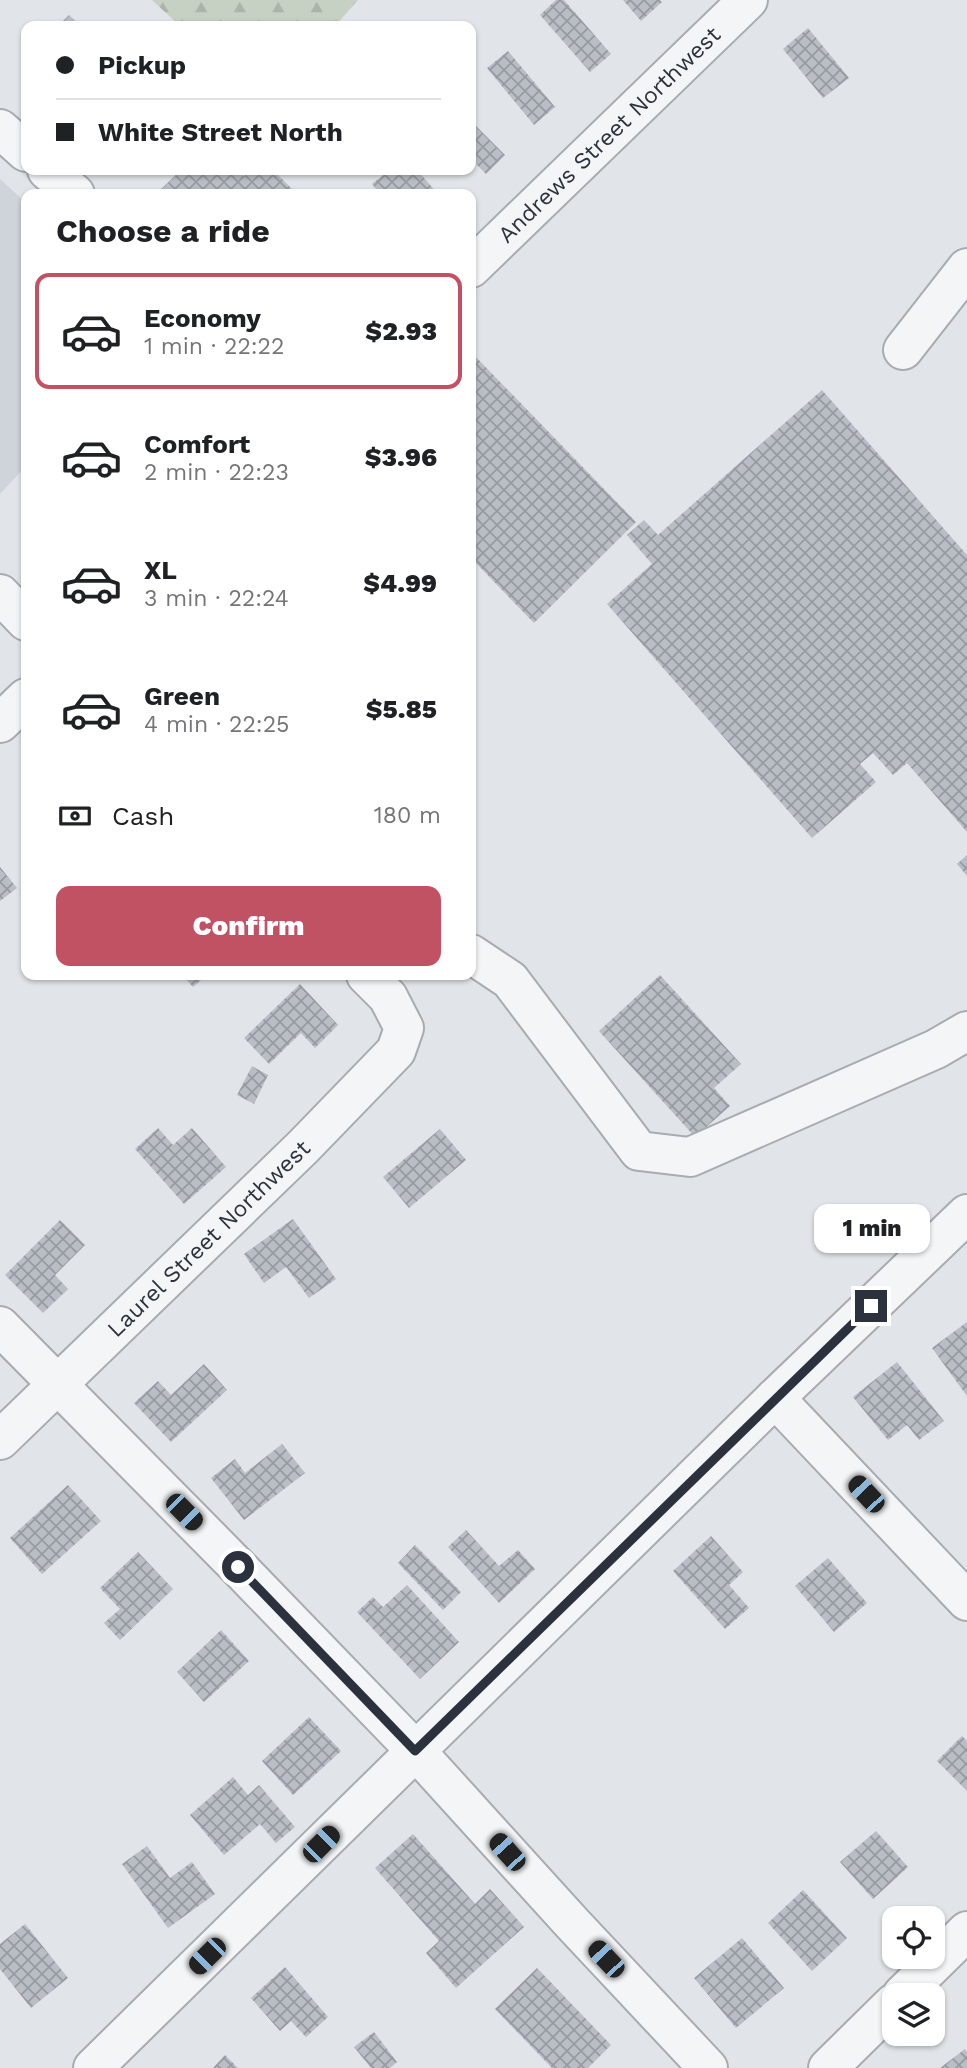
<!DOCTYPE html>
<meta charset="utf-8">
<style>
body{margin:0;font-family:"Work Sans",sans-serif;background:#f2f2f2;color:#202124;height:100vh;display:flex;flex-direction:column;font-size:26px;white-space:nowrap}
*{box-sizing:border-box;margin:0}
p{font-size:23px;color:#757577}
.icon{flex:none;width:38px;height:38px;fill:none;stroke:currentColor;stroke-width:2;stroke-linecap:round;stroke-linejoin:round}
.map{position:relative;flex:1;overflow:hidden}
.sheet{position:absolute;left:21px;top:189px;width:455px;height:791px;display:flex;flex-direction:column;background:#fff;border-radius:14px;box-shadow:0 2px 5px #0004}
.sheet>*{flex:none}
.guide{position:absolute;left:21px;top:21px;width:455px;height:154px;border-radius:14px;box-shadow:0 2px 5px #0004;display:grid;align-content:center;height:154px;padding:0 35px;background:#fff}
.controls{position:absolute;left:882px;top:1906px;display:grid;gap:14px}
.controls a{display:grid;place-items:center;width:63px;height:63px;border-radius:14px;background:#fff;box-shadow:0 2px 5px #0004;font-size:35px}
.end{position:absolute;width:32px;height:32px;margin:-16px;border:9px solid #2b323e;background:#fff;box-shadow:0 0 0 4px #fff}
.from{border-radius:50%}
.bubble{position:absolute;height:49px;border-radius:14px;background:#fff;box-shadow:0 2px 5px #0004;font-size:23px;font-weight:800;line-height:49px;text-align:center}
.car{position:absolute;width:21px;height:42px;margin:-21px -10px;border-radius:9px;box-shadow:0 0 5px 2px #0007;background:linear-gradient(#222 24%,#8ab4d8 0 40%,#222 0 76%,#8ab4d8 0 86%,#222 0)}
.guide b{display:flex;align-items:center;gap:24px;height:66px;font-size:26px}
.guide b+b{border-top:2px solid #e0e0e0}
.guide i{width:18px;height:18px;background:#202124}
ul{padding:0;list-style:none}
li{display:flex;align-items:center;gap:21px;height:116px;margin:0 14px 10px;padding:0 21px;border:4px solid transparent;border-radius:14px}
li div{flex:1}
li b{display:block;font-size:26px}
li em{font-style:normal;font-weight:800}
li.current{border-color:#c15263}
li>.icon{width:63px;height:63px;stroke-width:1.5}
h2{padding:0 35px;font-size:32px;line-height:84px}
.pay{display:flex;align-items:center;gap:18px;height:77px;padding:0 35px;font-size:26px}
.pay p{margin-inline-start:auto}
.button{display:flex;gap:14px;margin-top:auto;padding:14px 35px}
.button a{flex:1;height:80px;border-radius:14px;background:#c15263;color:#fff;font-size:28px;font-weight:800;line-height:80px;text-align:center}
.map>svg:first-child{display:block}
.built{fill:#cfd3da}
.forest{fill:url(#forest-firs)}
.building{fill:url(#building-cross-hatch)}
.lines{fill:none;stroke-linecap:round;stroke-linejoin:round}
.minor-casing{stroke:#a7abb2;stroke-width:42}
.minor{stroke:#f3f5f7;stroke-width:38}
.route{stroke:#2b323e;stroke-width:9}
.labels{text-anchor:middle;stroke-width:6;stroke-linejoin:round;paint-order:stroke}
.street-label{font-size:23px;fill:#2b323e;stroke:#f0f3f6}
</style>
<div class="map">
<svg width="967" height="2068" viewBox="0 0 967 2068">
<defs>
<pattern id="forest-firs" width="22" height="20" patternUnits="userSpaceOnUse" patternTransform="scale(1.75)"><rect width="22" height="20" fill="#c7d1c3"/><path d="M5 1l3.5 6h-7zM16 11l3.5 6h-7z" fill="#abb4a9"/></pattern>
<pattern id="building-cross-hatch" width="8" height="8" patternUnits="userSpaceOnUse" patternTransform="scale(1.75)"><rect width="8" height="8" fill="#b9bdc4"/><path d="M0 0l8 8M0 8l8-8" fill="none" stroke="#979aa1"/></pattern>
</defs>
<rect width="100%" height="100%" fill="#e1e4e8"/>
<path class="built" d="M0,179L26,203V466L0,494Z"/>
<path class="forest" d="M152,0H358L335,26H180Z"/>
<g class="building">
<path d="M556,0H564L611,54L590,72L540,15Z"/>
<path d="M623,0H660L662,2L641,21Z"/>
<path d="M69,15L81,26H58Z"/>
<path d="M808,28L849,78L823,98L783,49Z"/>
<path d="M508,51L555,107L534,125L487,68Z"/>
<path d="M471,121L505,155L486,174L471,159Z"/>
<path d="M181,170H238L244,176L250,170H273L297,194H159L157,193Z"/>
<path d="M389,170H417L438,194H380L372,184Z"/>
<path d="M471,352L636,522L534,623L471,558Z"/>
<path d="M822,390L967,555V832L907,763L893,775L873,753L860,764L876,782L812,838L607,604L652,564L627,535L644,520L658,535Z"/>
<path d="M967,855V876L957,864Z"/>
<path d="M0,867L17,888L0,901Z"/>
<path d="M182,975H207L193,987Z"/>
<path d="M660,975L741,1064L714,1088L730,1106L695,1137L599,1031Z"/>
<path d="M300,984L338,1025L315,1048L301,1033L269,1064L244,1038Z"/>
<path d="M252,1066L268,1075L254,1104L237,1095Z"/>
<path d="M158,1128L173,1145L192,1128L226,1167L184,1204L135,1149Z"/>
<path d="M440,1129L466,1160L409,1208L383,1177Z"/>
<path d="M293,1219L336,1279L309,1298L286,1267L264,1283L244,1254Z"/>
<path d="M60,1220L85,1245L55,1275L68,1289L43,1313L5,1275Z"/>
<path d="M967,1322V1396L932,1348Z"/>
<path d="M897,1362L944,1421L919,1440L907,1425L888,1440L853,1397Z"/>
<path d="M204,1364L227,1390L171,1442L134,1403L158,1381L171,1395Z"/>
<path d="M282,1444L305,1473L244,1520L211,1478L235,1459L245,1473Z"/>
<path d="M68,1485L101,1521L42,1574L10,1538Z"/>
<path d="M466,1530L499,1566L518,1550L535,1569L499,1603L448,1547Z"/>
<path d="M711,1536L743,1572L729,1585L749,1608L725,1629L673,1571Z"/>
<path d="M415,1545L461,1592L443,1610L398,1563Z"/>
<path d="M138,1552L173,1589L120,1640L104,1623L120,1609L100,1588Z"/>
<path d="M828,1558L867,1603L834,1632L795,1586Z"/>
<path d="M407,1585L459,1642L420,1679L357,1612L373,1597L383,1607Z"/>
<path d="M221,1630L249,1661L204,1702L177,1672Z"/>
<path d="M309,1717L341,1751L293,1795L262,1761Z"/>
<path d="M962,1736L967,1741V1791L937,1761Z"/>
<path d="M233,1777L248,1795L259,1785L295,1827L276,1843L260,1824L224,1855L190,1815Z"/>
<path d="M876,1831L908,1867L873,1899L840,1862Z"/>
<path d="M413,1834L475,1904L490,1889L524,1927L456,1988L426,1953L439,1941L375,1868Z"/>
<path d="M147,1846L170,1878L192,1862L215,1894L168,1928L122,1864Z"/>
<path d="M803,1890L847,1938L812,1971L768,1923Z"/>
<path d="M25,1924L68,1978L31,2008L0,1969V1944Z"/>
<path d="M742,1938L784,1988L736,2028L694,1978Z"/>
<path d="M285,1967L328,2017L306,2037L291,2021L280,2031L251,1998Z"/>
<path d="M537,1968L611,2045L588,2068H552L495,2009Z"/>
<path d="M374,2032L397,2062L390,2068H371L354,2047Z"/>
<path d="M965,2049L967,2052V2068H940Z"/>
<path d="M225,2055L238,2068H213Z"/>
</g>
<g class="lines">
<g class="minor-casing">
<g id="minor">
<path d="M0,129L26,152"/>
<path d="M47,170L75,194"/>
<path id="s1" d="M471,268L748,0"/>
<path d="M903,350L967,268"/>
<path d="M0,594L26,621"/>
<path d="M0,723L26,698"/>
<path d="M471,954L510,980L639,1151L690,1157L936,1049L967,1031"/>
<path d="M0,1326L238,1567L415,1750L572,1923L708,2068"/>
<path d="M775,1398L967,1601"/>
<path id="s2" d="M0,1440L303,1147L396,1051L404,1028L388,997L366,975"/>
<path d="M902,1995L967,1931"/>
<path d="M93,2068L775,1398L967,1214"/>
<path d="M828,2068L894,2003"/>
</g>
</g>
<use href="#minor" class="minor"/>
</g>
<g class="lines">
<path class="route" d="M238,1567L415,1751L871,1306"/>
</g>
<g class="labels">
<g class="street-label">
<text dy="8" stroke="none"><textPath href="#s1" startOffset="192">Andrews Street Northwest</textPath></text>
<text dy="8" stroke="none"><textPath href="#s2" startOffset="290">Laurel Street Northwest</textPath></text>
</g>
</g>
</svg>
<div class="controls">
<a><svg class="icon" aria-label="locate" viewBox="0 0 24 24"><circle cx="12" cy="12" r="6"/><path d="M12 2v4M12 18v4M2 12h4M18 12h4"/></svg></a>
<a><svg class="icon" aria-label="layers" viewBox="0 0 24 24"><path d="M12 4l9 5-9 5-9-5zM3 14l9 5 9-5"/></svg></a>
</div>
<i class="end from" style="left:238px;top:1567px"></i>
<i class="end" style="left:871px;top:1306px"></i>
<div class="bubble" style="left:814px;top:1204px;width:116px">1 min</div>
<i class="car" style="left:866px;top:1494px;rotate:317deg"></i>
<i class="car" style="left:184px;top:1512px;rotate:135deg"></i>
<i class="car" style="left:321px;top:1844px;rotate:45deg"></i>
<i class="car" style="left:507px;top:1852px;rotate:318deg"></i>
<i class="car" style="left:207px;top:1956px;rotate:225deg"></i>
<i class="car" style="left:606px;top:1959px;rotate:317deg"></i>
<div class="guide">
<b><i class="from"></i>Pickup</b>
<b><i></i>White Street North</b>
</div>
<section class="sheet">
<h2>Choose a ride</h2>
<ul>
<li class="current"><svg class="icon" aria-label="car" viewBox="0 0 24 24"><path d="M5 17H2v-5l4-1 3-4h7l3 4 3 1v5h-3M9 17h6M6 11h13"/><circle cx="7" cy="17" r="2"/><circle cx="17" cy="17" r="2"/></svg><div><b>Economy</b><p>1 min · 22:22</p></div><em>$2.93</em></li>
<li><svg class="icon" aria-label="car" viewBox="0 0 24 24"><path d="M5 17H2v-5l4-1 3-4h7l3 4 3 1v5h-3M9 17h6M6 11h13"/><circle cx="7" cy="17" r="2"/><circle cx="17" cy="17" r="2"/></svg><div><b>Comfort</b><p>2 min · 22:23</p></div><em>$3.96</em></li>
<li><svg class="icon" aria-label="car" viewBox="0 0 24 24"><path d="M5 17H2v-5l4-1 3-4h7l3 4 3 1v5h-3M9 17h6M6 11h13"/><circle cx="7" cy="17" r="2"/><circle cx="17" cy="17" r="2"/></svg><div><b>XL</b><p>3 min · 22:24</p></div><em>$4.99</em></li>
<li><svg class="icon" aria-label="car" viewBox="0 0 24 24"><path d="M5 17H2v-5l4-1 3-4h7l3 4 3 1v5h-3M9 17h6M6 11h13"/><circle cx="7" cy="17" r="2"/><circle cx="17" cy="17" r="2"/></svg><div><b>Green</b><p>4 min · 22:25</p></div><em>$5.85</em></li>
</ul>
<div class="pay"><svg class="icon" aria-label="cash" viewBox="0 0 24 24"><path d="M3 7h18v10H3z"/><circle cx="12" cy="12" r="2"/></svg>Cash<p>180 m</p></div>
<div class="button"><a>Confirm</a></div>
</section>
</div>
